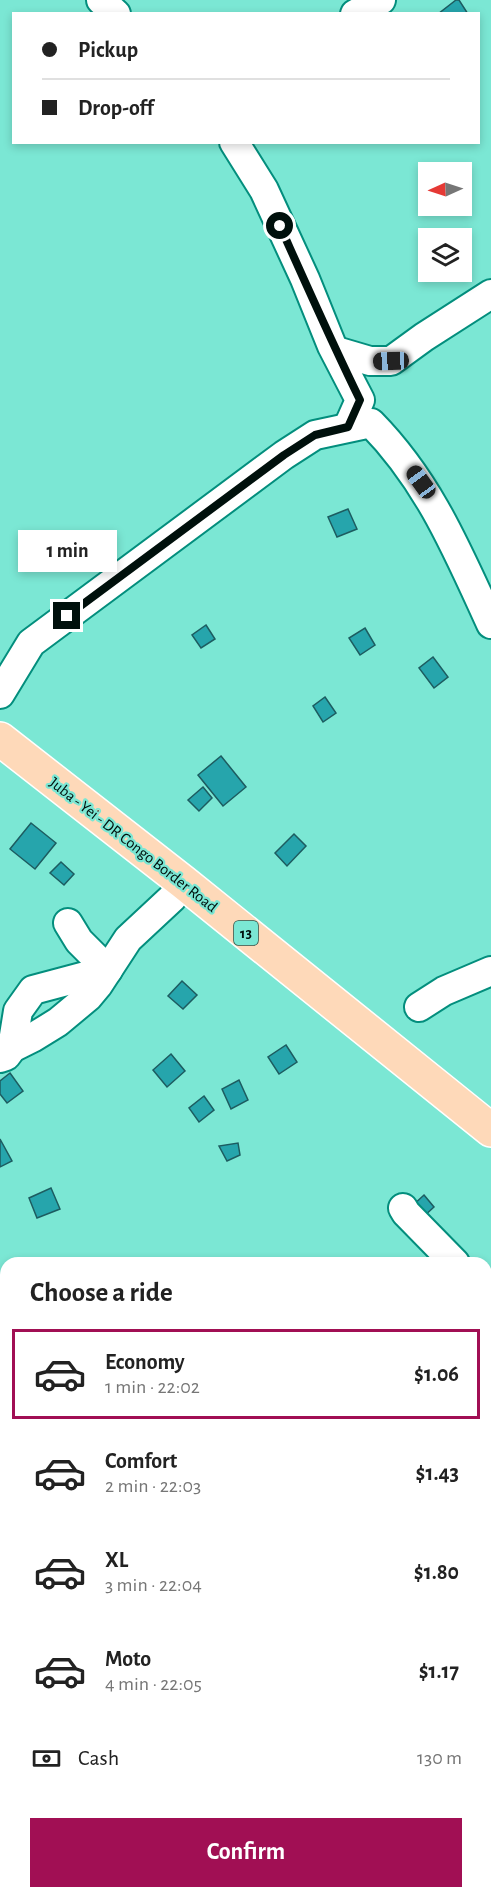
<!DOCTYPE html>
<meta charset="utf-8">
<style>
body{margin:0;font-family:"Alegreya Sans",sans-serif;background:#f6f6f6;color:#222;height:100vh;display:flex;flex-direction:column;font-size:22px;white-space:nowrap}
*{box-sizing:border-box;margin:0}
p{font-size:20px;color:#767676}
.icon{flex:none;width:33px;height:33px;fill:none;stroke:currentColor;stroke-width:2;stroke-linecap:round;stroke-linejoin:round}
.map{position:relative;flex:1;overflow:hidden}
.panel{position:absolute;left:0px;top:1257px;width:492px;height:642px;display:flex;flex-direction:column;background:#fff;border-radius:18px 18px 0 0;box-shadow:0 3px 9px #0003}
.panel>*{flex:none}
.banner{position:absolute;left:12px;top:12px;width:468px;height:132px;border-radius:0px;box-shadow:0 3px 9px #0003;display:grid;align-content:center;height:132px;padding:0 30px;background:#fff}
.needle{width:39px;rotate:267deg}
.tools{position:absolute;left:418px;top:162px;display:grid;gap:12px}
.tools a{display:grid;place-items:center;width:54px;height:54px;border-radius:0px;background:#fff;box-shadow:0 3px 9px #0003;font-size:30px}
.end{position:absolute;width:27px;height:27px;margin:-14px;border:8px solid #00100c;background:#fff;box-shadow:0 0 0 3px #fff}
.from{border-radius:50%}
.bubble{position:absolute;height:42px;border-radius:0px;background:#fff;box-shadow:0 3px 9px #0003;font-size:20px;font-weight:600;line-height:42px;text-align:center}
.car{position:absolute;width:18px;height:36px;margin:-18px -9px;border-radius:8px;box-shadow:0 0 4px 2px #0007;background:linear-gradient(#222 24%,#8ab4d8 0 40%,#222 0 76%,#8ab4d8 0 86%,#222 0)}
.banner b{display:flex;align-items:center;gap:21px;height:57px;font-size:22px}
.banner b+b{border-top:2px solid #e0e0e0}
.banner i{width:15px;height:15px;background:#222}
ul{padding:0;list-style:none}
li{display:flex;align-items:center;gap:18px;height:90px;margin:0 12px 9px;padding:0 18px;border:3px solid transparent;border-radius:0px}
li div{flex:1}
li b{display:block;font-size:22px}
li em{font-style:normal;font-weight:600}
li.on{border-color:#a10f54}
li>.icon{width:54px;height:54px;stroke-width:1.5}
h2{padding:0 30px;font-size:27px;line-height:72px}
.pay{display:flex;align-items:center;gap:15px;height:66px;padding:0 30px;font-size:22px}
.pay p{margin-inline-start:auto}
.cta{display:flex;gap:12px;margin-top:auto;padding:12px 30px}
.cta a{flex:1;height:69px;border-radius:0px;background:#a10f54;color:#fff;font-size:24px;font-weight:600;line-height:69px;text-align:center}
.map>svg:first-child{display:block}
.building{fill:#26a5ac;stroke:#1d5c60;stroke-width:1.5}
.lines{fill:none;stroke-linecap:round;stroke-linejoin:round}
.minor-casing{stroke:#038e7d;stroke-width:32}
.primary-casing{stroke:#fff;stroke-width:36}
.minor{stroke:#fff;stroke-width:28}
.primary{stroke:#fed9b9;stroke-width:33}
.route{stroke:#00100c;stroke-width:8}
.labels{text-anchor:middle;stroke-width:4.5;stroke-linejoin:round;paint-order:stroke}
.shield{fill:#7be7d4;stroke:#255048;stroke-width:1.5}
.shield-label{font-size:15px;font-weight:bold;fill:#00100c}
.street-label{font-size:16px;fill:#00100c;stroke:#7be7d4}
</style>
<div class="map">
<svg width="491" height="1899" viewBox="0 0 491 1899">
<rect width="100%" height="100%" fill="#7be7d4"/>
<g class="building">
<path d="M456,0H459L468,14H438Z"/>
<path d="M348,509L357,529L337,537L328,517Z"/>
<path d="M206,625L215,639L201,648L192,635Z"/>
<path d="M365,628L375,645L360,655L349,638Z"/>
<path d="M433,657L448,677L434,688L419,668Z"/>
<path d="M325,697L336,713L323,722L313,706Z"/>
<path d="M221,756L246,787L223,806L198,775Z"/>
<path d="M203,787L212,798L199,811L188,800Z"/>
<path d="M31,823L56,843L35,869L10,849Z"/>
<path d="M294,834L306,846L287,866L275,853Z"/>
<path d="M61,862L74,874L64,885L50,873Z"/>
<path d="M182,981L197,995L183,1009L168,996Z"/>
<path d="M286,1045L297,1062L279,1074L268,1057Z"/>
<path d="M171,1054L185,1071L167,1087L153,1070Z"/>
<path d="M10,1073L23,1091L7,1103L0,1094V1081Z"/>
<path d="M239,1080L248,1100L231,1109L222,1089Z"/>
<path d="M204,1096L214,1110L199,1122L189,1108Z"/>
<path d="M0,1139L12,1161L0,1167Z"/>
<path d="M238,1143L240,1155L227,1161L219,1146Z"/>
<path d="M51,1188L60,1209L37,1218L29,1198Z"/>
<path d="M424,1195L434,1207L422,1218L412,1206Z"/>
<path d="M0,1555L6,1562V1571L0,1574Z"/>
<path d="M105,1893H123L128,1899H100Z"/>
</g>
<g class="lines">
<g class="minor-casing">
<g id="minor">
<path d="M101,0L116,14"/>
<path d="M355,14L381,0"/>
<path d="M234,142L264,190L305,279L332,346L360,400L348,427"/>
<path d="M336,351L370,361H391L424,337L491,294"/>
<path d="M0,694L31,643L284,455L315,435L371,423C429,482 457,550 491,624"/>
<path d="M419,1007L444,991L491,971"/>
<path d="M12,1048L18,1011L33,990L108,970L79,941L68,923"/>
<path d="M0,1058L6,1056L12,1048L32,1038L58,1022L88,997L98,985L128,939L172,898L183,882"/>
<path d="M403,1208L406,1213L455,1263"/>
<path d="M486,1296L491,1301"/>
<path d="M486,1496L491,1491"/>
<path d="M486,1637L491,1638"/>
<path d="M353,1893L358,1899"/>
<path d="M212,1899L217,1893"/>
</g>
</g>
<g class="primary-casing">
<path id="primary" d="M0,739L183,882L491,1130"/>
</g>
<use href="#minor" class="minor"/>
<use href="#primary" class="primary"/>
</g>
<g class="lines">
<path class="route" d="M67,616L284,455L315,435L348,427L360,400C332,343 306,284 280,226"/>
</g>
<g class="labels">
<rect class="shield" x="234" y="921" width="24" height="24" rx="4.5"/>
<g class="shield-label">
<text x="246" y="938">13</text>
</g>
<g class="street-label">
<text transform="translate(134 844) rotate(38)" y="6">Juba - Yei - DR Congo Border Road</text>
</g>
</g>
</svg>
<div class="tools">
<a><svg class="needle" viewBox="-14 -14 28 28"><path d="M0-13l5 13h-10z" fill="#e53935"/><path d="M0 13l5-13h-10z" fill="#767676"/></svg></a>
<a><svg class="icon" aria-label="layers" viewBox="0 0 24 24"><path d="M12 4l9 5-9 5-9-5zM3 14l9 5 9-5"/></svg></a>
</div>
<i class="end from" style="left:280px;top:226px"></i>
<i class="end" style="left:67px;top:616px"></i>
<div class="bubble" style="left:18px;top:530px;width:99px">1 min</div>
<i class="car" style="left:391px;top:361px;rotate:268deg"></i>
<i class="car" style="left:421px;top:482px;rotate:324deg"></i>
<div class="banner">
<b><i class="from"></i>Pickup</b>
<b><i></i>Drop-off</b>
</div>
<section class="panel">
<h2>Choose a ride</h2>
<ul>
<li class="on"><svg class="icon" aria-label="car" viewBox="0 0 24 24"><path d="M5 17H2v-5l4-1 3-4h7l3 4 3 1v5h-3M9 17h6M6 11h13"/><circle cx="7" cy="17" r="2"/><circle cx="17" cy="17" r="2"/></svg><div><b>Economy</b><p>1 min · 22:02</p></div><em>$1.06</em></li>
<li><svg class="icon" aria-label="car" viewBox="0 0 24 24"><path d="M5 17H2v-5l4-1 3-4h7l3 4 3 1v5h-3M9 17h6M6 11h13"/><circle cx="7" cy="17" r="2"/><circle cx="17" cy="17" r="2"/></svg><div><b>Comfort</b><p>2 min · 22:03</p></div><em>$1.43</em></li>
<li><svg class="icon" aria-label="car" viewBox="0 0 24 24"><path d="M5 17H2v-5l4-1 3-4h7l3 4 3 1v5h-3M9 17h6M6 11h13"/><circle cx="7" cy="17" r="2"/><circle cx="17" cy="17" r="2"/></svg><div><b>XL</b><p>3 min · 22:04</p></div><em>$1.80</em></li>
<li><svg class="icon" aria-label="car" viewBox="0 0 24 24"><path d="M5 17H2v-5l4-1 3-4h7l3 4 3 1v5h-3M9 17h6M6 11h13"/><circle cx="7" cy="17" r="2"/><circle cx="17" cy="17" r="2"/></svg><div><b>Moto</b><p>4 min · 22:05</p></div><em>$1.17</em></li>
</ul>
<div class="pay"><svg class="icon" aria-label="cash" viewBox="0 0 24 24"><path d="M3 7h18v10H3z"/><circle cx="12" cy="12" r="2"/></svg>Cash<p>130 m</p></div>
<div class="cta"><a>Confirm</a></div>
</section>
</div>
